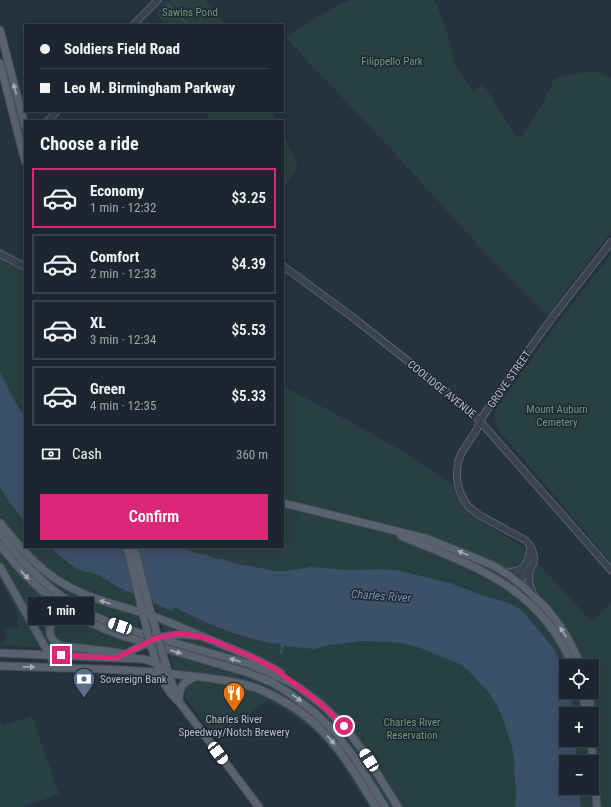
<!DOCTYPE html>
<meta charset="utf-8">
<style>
body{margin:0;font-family:"Roboto Condensed",sans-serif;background:#252e38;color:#f1f3f6;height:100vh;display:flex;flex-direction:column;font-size:15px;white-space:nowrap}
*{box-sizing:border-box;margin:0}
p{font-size:13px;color:#a0a5ab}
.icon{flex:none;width:22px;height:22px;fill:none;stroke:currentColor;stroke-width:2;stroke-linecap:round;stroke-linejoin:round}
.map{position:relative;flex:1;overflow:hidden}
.details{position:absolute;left:24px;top:120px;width:260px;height:428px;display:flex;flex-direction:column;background:#1c2630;border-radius:0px;box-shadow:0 4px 16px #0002,0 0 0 1px #3a434c}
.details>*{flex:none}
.guide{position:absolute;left:24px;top:24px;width:260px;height:88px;border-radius:0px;box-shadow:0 4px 16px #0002,0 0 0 1px #3a434c;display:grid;align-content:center;height:88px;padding:0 16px;background:#1c2630}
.fabs{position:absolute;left:559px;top:659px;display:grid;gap:8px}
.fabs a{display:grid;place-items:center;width:40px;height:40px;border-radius:0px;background:#1c2630;box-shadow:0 4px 16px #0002,0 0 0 1px #3a434c;font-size:20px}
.end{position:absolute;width:18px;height:18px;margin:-9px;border:5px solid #db2777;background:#fff;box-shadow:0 0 0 2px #fff}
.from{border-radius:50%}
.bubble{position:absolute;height:28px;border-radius:0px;background:#1c2630;box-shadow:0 4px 16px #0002,0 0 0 1px #3a434c;font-size:13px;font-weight:600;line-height:28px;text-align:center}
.car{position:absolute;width:12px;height:24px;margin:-12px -6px;border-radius:5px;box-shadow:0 0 3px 1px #0007;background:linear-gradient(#fff 24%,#345 0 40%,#fff 0 76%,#345 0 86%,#fff 0)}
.guide b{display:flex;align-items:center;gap:14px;height:38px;font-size:15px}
.guide b+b{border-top:1px solid #3a434c}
.guide i{width:10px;height:10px;background:#f1f3f6}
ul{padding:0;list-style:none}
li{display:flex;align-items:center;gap:12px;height:60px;margin:0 8px 6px;padding:0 8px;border:2px solid #3a434c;border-radius:0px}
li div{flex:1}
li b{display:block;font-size:15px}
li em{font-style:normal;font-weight:600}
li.on{border-color:#db2777}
li>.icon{width:36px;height:36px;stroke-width:1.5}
h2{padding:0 16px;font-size:18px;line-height:48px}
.pay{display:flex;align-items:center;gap:10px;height:44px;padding:0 16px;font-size:15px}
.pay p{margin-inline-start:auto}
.cta{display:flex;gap:8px;margin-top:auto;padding:8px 16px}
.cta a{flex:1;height:46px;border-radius:0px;background:#db2777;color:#fff;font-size:16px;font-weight:600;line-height:46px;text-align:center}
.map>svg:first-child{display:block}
.green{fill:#294042}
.water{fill:#3c5068}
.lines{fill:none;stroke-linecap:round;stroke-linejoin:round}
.stream{stroke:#3c5068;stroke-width:1.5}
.minor-casing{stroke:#58616d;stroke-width:8}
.major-casing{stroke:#474f5c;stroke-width:9}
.minor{stroke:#3a4350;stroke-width:6}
.major{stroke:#58636f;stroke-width:7}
.major-bridge-casing{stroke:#474f5c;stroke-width:9;stroke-linecap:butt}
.major-bridge{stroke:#58636f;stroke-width:7}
.oneway{fill:#a4adb8}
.route{stroke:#db2777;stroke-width:5}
.labels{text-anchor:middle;stroke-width:3;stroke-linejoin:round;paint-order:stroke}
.park-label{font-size:11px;fill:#6e9a77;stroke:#1f2835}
.street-label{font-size:11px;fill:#b7bfca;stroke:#1f2835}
.poi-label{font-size:11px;fill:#b7bfca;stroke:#1f2835;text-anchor:start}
.water-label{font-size:12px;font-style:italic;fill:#7890ac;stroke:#1f2835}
</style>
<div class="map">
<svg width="611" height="807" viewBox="0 0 611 807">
<rect width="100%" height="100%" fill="#263240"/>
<g class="green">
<path d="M171,0H206L225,25H166L156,14L162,8L161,4L166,2H169Z"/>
<path d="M350,0H435L446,29L455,65L474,93L483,84L517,137H522L542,106L555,77H563L584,72L595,71L611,78V232L548,315L477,244L390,148L285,37L338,5H339Z"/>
<path d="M207,111H273L277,121H209Z"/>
<path d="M283,133L298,166L283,189Z"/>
<path d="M0,247L25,261V417L13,398L0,372Z"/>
<path d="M611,254V562L499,431L500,429C495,424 491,417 497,412L495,410L561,318Z"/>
<path d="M283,386L358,426L402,451L454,485L460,500L467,511L477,519L523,547L591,621L611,604V807H581L579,788H592V762H577L576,740H592V714H574L570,692H592V666H566V677L554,649L526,615L520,609L509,603L482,595L450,583L413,574L397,570L381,569L349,570L311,567L285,571H273L262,568L238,564L223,559H217L196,553L180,547H283Z"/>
<path d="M0,487L10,503L25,522V547H50L67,562L80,570L94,573L123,590L133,593L141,635L139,640L133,646L107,654L52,651L34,647L0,645L6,639L5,629L18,628V617L16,609L0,580Z"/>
<path d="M153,603L170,610L174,607C207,625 238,638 275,644L278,643L281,647L279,654L284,646L292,647L314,649L331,645L342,644L360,641L390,642L401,643L420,648L447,658L465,667L477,678L489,693L498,707L507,728L512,747L514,760L515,765L514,776L516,792L515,807H369C358,790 348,773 337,757C319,733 294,713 267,701L216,739L185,697L184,691L186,688C171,674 167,643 162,624C160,616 157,610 153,603Z"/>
<path d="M32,716L59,794L22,807H0V720L2,726Z"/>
</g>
<g class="water">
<path d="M0,372L13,398L25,417V522L10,503L0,487Z"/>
<path d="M50,547H131L140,551L139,547H180L196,553L208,555L217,559H223L238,564L262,568L273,571H285L311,567L349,570L381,569L397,570L413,574L450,583L482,595L509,603L520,609L526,615L554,649L566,675V692H570L574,714H566V740H576L577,762H566V788H579L581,807H515L516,792L514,770L515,765L514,760L512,747L504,722L498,707L489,693L469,671L461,665L455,662L420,648L401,643L390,642L360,641L342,644L331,645L314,649L292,647L284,646L282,654H279L281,647L278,643L275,644C236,637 209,625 174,607L172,611L153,603V601L134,592L133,593C120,591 110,581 98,575C92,572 85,572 80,570C69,565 59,555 50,547Z"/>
</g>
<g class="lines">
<path class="stream" d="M168,5L189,25"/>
<g class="minor-casing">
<g id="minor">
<path d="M133,25L158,0"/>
<path d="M48,121L57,111"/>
<path d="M19,137L25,135"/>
<path d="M0,254L25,267"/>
<path d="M283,266L351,316L471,411L611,570"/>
<path d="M481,567C490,571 504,582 513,582C519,582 522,578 526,574C528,571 530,569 532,566C537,558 532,546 525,540L479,515L468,506L463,498L459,489L457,479V472L458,462L462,452L477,429L480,421L487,410L528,351L555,314L611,242"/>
<path d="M530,570C528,579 529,587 534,595"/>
<path d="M503,571C510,573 516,572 522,568"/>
<path d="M528,599C503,569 529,575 530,549"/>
</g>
</g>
<g class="major-casing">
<g id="major">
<path d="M0,30L25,126"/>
<path d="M0,63L25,161"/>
<path d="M283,503L425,538L473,557L496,567L510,576L525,588L547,609L558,623L567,637L582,666"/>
<path d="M0,523C18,544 35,566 59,581C86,598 117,605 147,614C171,622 194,633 218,643C239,652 262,660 281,673"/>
<path d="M0,533C37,582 71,611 130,630L249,664L273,674L297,686L321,704L344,726L363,751L398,807"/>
<path d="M401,536C432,549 464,560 493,577C529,597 557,628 573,666"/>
<path d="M0,545C34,590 70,618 123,636L246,672L271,682L289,693L313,711L335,732L354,757L385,807"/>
<path d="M127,547L147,631"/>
<path d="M134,547L147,599L158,638C171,634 184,634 197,636"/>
<path d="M0,567L57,668"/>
<path d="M82,622C76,620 67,616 60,618C45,622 47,641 62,646L114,652L131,656"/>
<path d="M152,649C158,669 163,689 180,703L259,807"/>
<path d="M162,652L172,684L178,699"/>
<path d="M0,653L143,659C154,661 161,665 168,673"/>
<path d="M123,655L141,646"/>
<path d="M0,666C61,668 121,668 182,675C208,678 234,680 259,689C278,697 297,708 313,722C340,746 357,777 376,807"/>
<path d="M582,692L587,714"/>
<path d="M589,692L591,714"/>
<path d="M179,699C179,687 184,681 195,677"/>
<path d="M591,740L597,807"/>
</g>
</g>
<use href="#minor" class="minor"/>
<use href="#major" class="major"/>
<g class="major-bridge-casing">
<g id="major-bridge">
<path d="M147,631L152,649"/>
<path d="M141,646L158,638L162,652"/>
</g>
</g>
<use href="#major-bridge" class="major-bridge"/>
</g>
<defs><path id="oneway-solid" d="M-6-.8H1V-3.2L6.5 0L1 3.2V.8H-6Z"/></defs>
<g class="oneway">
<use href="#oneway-solid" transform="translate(15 89) rotate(-105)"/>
<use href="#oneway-solid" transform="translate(463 553) rotate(-158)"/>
<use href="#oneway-solid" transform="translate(25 575) rotate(46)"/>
<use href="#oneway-solid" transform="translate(105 602) rotate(-162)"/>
<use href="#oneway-solid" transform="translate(563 632) rotate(-123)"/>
<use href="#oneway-solid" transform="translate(176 652) rotate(16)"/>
<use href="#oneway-solid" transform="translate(235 660) rotate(-164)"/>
<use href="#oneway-solid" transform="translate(29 667) rotate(2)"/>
<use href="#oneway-solid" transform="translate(297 698) rotate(35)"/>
<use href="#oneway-solid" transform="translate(331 740) rotate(49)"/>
</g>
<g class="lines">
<path class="route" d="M61,655L116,658L154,639L165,636L177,634H186L201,637L214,641L252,657L275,669L321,704L344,726"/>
</g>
<defs>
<g id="bank-pin" transform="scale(1.15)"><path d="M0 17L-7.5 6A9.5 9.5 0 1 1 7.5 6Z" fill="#5c6f8a" stroke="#1f2835"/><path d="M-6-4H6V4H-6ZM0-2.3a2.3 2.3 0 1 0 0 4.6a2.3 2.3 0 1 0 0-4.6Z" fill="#fff"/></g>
<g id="restaurant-pin" transform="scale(1.15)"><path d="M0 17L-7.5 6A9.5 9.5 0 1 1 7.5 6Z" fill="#e8710a" stroke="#1f2835"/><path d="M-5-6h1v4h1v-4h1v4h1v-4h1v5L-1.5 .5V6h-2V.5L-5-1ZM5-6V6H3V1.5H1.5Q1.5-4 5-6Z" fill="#fff"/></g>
</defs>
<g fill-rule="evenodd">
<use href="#bank-pin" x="84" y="679"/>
<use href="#restaurant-pin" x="234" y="693"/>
</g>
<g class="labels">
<g class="park-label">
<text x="190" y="16">Sawins Pond</text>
<text x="392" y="65">Filippello Park</text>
<text x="557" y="413">Mount Auburn<tspan x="557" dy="13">Cemetery</tspan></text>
<text x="412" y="726">Charles River<tspan x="412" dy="13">Reservation</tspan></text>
</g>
<g class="street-label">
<text transform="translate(509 379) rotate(-55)" y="4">GROVE STREET</text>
<text transform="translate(442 389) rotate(39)" y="4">COOLIDGE AVENUE</text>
</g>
<g class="poi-label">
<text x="100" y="683">Sovereign Bank</text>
<text x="234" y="723" text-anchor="middle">Charles River<tspan x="234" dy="13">Speedway/Notch Brewery</tspan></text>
</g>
<g class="water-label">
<text transform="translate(381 596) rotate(4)" y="4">Charles River</text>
</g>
</g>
</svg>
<div class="fabs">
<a><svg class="icon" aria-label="locate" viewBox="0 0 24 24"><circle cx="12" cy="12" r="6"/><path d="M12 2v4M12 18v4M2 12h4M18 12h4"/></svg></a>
<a>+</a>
<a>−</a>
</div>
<i class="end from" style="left:344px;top:726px"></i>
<i class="end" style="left:61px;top:655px"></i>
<div class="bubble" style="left:28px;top:597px;width:66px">1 min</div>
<i class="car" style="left:120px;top:626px;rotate:290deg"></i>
<i class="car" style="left:218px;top:753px;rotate:143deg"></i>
<i class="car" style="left:369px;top:760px;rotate:328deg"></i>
<div class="guide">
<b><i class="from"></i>Soldiers Field Road</b>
<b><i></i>Leo M. Birmingham Parkway</b>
</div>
<section class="details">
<h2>Choose a ride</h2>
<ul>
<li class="on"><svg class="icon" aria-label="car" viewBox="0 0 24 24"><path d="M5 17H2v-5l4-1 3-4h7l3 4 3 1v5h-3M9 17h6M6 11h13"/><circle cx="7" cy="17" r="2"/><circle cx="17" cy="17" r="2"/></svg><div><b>Economy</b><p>1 min · 12:32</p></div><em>$3.25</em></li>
<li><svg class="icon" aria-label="car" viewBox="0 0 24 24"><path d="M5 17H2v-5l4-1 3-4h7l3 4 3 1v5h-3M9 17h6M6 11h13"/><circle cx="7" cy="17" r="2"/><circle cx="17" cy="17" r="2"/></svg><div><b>Comfort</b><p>2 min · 12:33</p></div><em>$4.39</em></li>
<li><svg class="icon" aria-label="car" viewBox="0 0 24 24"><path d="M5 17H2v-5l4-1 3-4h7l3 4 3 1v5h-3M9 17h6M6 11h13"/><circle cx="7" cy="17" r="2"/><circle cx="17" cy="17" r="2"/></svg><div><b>XL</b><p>3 min · 12:34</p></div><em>$5.53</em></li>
<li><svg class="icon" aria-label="car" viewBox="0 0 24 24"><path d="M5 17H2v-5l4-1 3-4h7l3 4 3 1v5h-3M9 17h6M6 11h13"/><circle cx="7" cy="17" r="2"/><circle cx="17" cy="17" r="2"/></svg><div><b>Green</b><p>4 min · 12:35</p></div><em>$5.33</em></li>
</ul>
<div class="pay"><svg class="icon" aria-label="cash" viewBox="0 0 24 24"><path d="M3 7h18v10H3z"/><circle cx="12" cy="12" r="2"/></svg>Cash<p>360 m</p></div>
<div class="cta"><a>Confirm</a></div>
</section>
</div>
